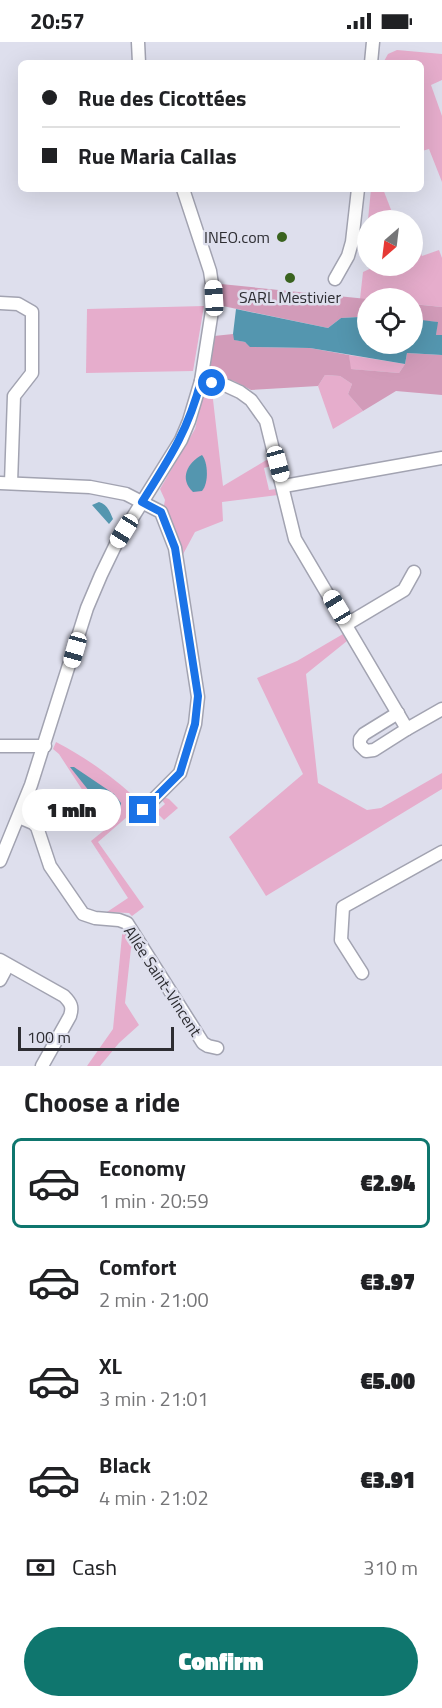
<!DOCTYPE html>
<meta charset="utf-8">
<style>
body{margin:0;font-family:"Titillium Web",sans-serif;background:#f6f6f6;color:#202124;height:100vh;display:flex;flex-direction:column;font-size:22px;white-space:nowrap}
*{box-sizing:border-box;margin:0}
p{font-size:20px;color:#757577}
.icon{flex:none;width:33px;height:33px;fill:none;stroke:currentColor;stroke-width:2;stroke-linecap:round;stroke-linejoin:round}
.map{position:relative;height:1024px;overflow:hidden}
.drawer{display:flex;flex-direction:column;background:#fff;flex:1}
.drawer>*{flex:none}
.top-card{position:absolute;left:18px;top:18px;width:406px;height:132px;border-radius:9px;box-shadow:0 6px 24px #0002;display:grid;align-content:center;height:132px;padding:0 24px;background:#fff}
.needle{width:39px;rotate:208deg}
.fabs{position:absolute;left:357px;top:168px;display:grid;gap:12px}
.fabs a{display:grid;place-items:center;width:66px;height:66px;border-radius:50%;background:#fff;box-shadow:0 6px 24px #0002;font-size:30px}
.scale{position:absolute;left:18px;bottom:15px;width:156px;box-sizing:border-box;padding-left:6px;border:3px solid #2d2d32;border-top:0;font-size:16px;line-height:21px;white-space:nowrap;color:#2d2d32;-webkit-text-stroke:4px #dedfed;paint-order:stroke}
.end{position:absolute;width:27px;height:27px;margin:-14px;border:8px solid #1a73e8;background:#fff;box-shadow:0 0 0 3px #fff}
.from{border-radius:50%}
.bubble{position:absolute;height:42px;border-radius:21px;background:#fff;box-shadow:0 6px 24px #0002;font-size:20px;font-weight:800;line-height:42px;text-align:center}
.car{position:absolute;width:18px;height:36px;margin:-18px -9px;border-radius:8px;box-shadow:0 0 4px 2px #0007;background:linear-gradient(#fff 24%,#345 0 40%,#fff 0 76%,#345 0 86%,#fff 0)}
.top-card b{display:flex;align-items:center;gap:21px;height:57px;font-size:22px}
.top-card b+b{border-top:2px solid #e0e0e0}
.top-card i{width:15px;height:15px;background:#202124}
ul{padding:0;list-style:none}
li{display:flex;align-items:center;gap:18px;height:90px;margin:0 12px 9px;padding:0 12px;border:3px solid transparent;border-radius:9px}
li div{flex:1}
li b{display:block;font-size:22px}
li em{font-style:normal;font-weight:800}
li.active{border-color:#0f766e}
li>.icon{width:54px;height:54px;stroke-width:1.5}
h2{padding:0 24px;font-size:27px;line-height:72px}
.pay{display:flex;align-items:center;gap:15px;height:66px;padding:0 24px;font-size:22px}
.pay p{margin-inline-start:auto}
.primary-button{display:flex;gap:12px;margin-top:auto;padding:12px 24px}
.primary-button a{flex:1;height:69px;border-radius:36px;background:#0f766e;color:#fff;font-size:24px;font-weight:800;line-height:69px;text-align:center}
.status{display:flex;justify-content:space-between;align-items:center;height:42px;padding:0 30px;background:#fff;direction:ltr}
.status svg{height:16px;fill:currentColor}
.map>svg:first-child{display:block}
.green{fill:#e6adcc}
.forest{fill:#d29bb9}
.water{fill:#5496af}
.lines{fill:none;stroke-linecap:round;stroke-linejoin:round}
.minor-casing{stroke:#a2a3b1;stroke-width:15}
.minor{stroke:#fff;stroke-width:12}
.route{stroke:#1a73e8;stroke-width:8}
.poi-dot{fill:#3a631f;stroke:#dedfed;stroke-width:2}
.labels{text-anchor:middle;stroke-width:5;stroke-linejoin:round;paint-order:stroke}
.poi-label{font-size:16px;fill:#2d2d32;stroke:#dedfed;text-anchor:end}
.street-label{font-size:16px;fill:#2d2d32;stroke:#dedfed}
</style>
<div class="status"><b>20:57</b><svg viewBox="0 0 49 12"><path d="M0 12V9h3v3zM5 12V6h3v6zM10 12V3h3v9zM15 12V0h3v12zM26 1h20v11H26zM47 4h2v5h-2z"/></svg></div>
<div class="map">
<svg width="442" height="1024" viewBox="0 0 442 1024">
<rect width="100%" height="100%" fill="#dedfed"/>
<g class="green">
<path d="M397,8L442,12V38L431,43L442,74V140L429,107L422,109V21H383L388,12Z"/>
<path d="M371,147H383L395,178H368Z"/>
<path d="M419,207L422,214L439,208L442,216V265L413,262L412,256L360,257L363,230L376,224H412L413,210Z"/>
<path d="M204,264L193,329L86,331L87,267Z"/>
<path d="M349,313L405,322L399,331L350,327Z"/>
<path d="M325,333L340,334L352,342L348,352L363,369L333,387L318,344Z"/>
<path d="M212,349L223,444L268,417L271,424L264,426L269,448L276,447L278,453L222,460L223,479L195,490L181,516L163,468L165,458L160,447L195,387L203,354Z"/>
<path d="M343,592L347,599L306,632L318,741L367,768L381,766L442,731V747L266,854L229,795L303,732L257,636L297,619Z"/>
<path d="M56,700C88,717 112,734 139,759L135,768L98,800L144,865L132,874L129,871L107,870L128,856L91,799L107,786L59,712L53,707Z"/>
<path d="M161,754L169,757L178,766L164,778L156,770L165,762L160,756Z"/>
<path d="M123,883L135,903L131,906L125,961L139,983L119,1001L100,1024H87L113,987Z"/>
</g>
<g class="forest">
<path d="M221,242L367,257V284L359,275L341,276L328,286L218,263Z"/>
<path d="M412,262L442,265V293H436L437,280L413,278Z"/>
<path d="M233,292L235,298L245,300L251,305L310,306L349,313L351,327L399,331L405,322L407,311L442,313V353L396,349L363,369L348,352L352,342L340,334L325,333L318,344L251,348L234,339L209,333L214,294Z"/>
</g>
<g class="water">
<path d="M236,267L328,286L341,276L359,275L367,284L368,302H412L413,277L438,280L436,293H442V313L407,311L405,322L310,306L250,305L245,300L234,298L233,292Z"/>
<path d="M202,413C208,420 209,441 202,449L193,450C179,437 187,421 202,413Z"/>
<path d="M99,460C107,462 110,470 113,477L109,482L92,463Z"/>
<path d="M70,725H74L114,752L121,761L120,768L111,775L109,774Z"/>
</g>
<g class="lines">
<g class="minor-casing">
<g id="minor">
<path d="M138,0L139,21"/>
<path d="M371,21L373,0"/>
<path d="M335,237L348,214L352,200L358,147"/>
<path d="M0,261L18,262L32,270V331L14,354L11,441"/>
<path d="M201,339L227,344L240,350L251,358L266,379L295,497L407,687L442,667"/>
<path d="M0,441L90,445L126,452L161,470L175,506L198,655L195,682L180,731L143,768"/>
<path d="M284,444L442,416"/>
<path d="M347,582L404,548L414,530"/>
<path d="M398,671L364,692L360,697V703L366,709L374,708L407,687"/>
<path d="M0,704H45"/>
<path d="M19,775L33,781L37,785L50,824L83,872L95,876L119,878L127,881L203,1001L208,1004L217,1006"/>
<path d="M0,819L31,743L87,566L101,533L116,502L181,398L189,379L201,339L214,256L210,229L183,147"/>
<path d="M0,918L64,954C71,961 73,965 70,974L42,1024"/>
<path d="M362,931L341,898L343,865L442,810"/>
<path d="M0,938L8,923"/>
</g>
</g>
<use href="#minor" class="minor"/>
</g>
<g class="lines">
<path class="route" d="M143,768L180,731L195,682L198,654L175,506L161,470L142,460C169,417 188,389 201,339L212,341"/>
</g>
<g class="poi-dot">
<circle cx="282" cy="195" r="6"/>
<circle cx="290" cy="236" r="6"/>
</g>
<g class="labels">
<g class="poi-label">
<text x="270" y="201">INEO.com</text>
<text x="290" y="261" text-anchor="middle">SARL Mestivier</text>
</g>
<g class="street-label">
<text transform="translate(163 939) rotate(57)" y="6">Allée Saint-Vincent</text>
</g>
</g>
</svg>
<div class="fabs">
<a><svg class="needle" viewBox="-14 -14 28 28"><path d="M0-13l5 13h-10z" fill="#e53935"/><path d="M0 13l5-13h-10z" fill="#757577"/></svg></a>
<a><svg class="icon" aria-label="locate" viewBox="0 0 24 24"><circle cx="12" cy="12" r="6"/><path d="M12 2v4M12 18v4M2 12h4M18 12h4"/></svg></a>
</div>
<div class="scale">100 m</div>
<i class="end from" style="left:212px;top:341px"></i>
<i class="end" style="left:143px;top:768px"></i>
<div class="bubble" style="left:22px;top:747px;width:99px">1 min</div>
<i class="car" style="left:214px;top:256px;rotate:357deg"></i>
<i class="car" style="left:278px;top:422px;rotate:165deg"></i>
<i class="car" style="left:124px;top:489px;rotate:212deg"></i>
<i class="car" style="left:337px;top:565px;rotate:329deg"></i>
<i class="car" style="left:75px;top:608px;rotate:196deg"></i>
<div class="top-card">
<b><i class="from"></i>Rue des Cicottées</b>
<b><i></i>Rue Maria Callas</b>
</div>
</div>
<section class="drawer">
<h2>Choose a ride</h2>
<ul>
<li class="active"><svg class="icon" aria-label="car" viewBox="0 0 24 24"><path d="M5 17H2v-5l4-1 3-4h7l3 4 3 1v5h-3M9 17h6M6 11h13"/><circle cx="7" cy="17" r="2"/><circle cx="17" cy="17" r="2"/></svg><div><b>Economy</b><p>1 min · 20:59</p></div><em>€2.94</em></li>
<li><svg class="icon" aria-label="car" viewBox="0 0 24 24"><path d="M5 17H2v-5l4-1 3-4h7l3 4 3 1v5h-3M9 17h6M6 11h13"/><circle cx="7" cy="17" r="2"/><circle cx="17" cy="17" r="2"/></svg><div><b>Comfort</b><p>2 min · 21:00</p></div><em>€3.97</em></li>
<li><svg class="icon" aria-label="car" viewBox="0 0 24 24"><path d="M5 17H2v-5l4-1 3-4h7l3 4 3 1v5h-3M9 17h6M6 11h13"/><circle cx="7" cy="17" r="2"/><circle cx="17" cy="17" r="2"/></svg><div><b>XL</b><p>3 min · 21:01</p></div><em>€5.00</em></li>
<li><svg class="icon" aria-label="car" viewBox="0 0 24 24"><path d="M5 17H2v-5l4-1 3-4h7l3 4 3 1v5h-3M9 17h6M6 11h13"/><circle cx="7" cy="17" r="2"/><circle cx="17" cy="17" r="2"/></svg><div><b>Black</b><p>4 min · 21:02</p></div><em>€3.91</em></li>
</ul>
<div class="pay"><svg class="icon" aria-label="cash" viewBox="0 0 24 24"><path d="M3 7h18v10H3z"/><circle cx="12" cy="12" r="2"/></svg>Cash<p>310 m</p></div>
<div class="primary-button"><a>Confirm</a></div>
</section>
